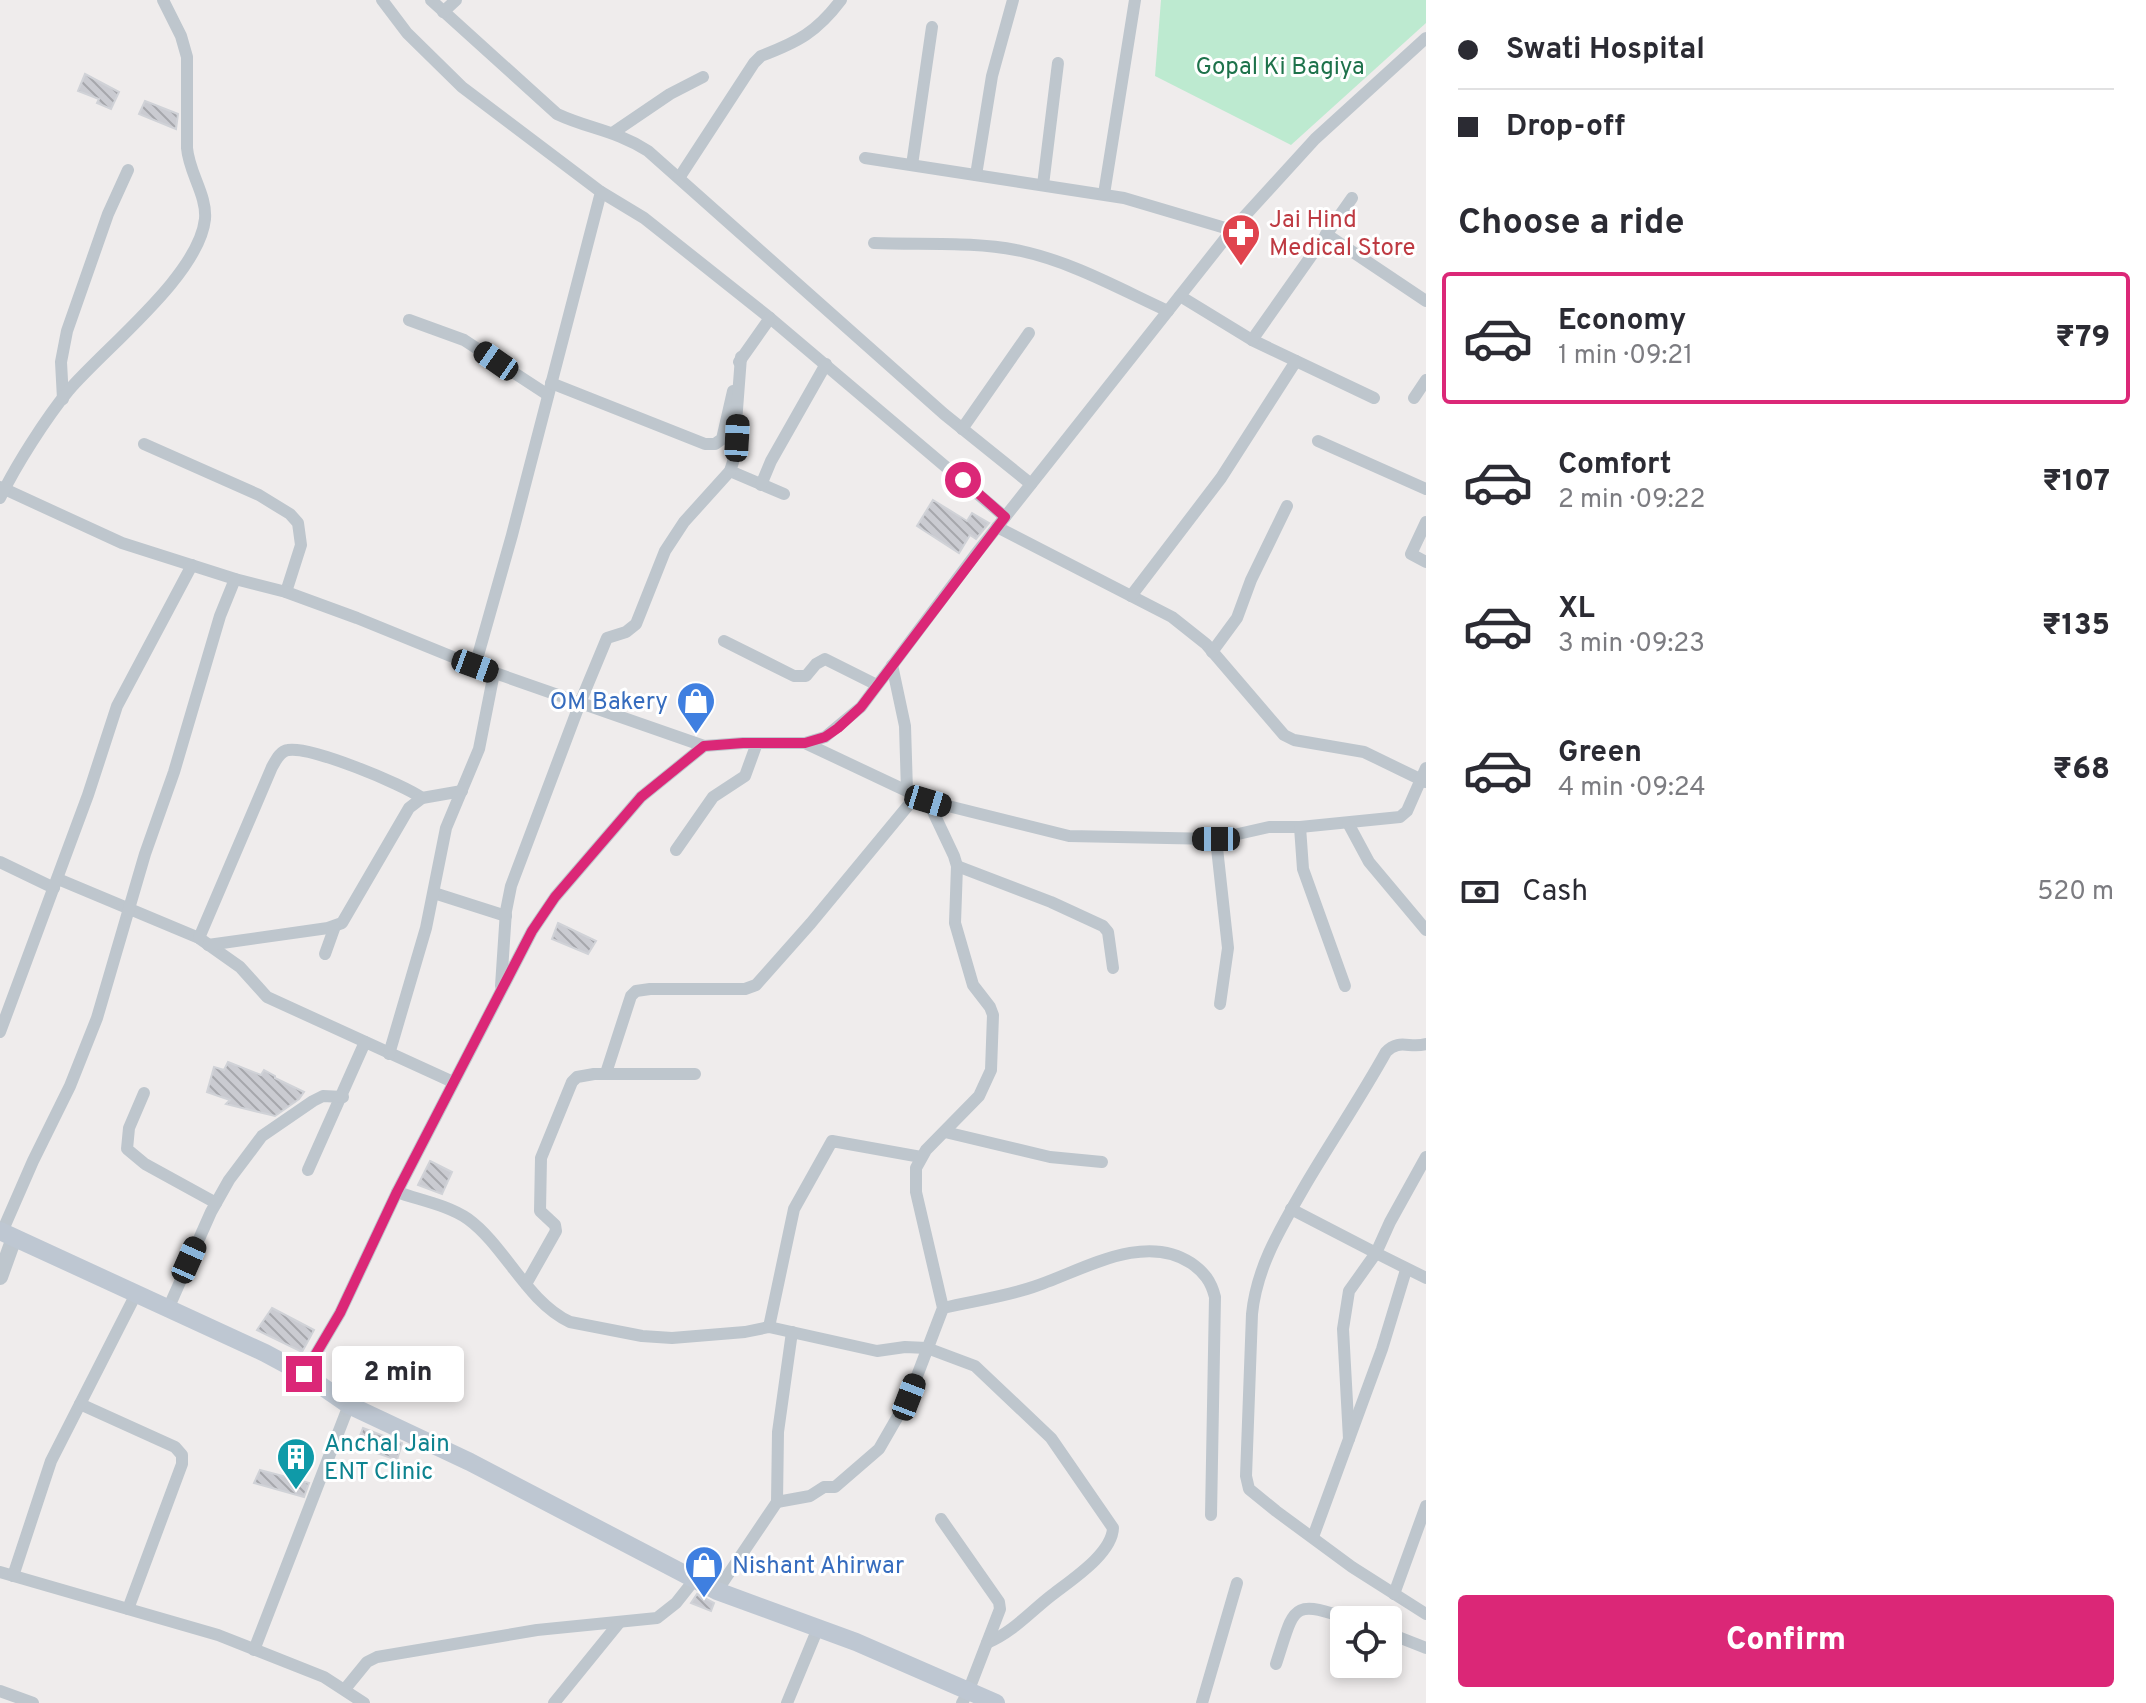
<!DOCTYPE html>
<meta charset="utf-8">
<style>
body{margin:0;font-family:Overpass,sans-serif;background:#f2f2f3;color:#2b2b33;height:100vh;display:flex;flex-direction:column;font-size:30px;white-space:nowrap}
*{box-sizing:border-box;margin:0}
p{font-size:26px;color:#7c7c81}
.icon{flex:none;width:44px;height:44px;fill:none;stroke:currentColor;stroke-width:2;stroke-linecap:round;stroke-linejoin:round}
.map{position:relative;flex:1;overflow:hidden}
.side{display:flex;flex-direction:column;background:#fff;width:720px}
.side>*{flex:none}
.guide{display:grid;align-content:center;height:176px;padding:0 32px;background:#fff}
.controls{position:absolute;left:1330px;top:1606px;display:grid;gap:16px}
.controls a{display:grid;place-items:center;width:72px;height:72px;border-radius:8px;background:#fff;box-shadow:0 4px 12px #0003;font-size:40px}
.end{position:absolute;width:36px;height:36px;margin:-18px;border:10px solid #db2777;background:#fff;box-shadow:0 0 0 4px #fff}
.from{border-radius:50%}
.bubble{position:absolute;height:56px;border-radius:8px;background:#fff;box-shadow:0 4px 12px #0003;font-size:26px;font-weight:800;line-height:56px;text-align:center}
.car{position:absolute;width:24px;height:48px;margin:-24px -12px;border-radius:10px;box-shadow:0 0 6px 2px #0007;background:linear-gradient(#222 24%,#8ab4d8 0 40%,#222 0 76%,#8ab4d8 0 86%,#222 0)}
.guide b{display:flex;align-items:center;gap:28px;height:76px;font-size:30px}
.guide b+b{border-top:2px solid #e1e1e2}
.guide i{width:20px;height:20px;background:#2b2b33}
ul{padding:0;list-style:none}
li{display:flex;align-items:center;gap:24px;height:132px;margin:0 16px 12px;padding:0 16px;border:4px solid transparent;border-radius:8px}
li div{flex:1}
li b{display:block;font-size:30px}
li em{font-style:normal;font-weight:800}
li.on{border-color:#db2777}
li>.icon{width:72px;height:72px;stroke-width:1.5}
h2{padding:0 32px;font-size:36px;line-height:96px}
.pay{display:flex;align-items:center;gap:20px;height:88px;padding:0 32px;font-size:30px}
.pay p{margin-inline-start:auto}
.cta{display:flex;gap:16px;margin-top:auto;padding:16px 32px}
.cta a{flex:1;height:92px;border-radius:8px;background:#db2777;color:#fff;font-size:32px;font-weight:800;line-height:92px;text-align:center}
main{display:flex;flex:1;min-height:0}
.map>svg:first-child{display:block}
.green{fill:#bdead0}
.building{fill:url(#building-back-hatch);stroke:#d0d2d7;stroke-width:2}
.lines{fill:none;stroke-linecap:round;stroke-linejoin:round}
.minor{stroke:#bec6cd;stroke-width:12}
.tertiary{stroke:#bec6cd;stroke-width:16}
.secondary{stroke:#bec7d2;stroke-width:18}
.route{stroke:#db2777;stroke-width:10}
.labels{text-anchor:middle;stroke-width:6;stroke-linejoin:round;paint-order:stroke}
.park-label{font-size:24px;fill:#1e724b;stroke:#fff}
.health-label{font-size:24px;fill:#be3a42;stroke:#fff;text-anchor:start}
.shop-label{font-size:24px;fill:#366cbe;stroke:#fff;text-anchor:end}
.culture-label{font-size:24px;fill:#0d838f;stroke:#fff;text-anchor:start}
</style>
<main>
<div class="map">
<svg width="1426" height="1703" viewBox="0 0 1426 1703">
<defs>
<pattern id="building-back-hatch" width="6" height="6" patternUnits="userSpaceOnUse" patternTransform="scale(2)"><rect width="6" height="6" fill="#cacbd1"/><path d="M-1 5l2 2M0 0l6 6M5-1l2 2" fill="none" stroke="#a6a7ac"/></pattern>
</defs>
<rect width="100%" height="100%" fill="#efecec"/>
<path class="green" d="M1161,0H1426V23L1291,145L1155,76Z"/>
<g class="building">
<path d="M85,74L119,92L111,109L97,103L99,99L78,91Z"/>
<path d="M145,101L178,114L176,129L139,114Z"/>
<path d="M933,500L967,521L972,513L989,523L976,539L970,535L959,553L917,526Z"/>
<path d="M558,923L596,941L588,954L552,939Z"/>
<path d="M228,1062L261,1075L264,1070L275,1076V1078L304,1092L299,1099L275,1116L226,1104L230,1100L207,1092L214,1067L224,1070Z"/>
<path d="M430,1161L452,1172L442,1194L418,1185Z"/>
<path d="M272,1308L314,1330L302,1352L257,1330Z"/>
<path d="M363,1428L402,1443L397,1460L356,1446Z"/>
<path d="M260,1470L309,1483L304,1497L254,1483Z"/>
<path d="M703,1554L716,1561L709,1572L697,1564Z"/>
<path d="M697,1594L714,1603L711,1611L691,1603Z"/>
</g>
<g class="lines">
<g class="minor">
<path d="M382,0L407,33L462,87L601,192L512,535L475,666"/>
<path d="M431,0L557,114C589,129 615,130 648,151L944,414L1031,484"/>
<path d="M443,12L456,0"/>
<path d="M614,132L670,94L703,77"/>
<path d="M865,158L1124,198L1232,230"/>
<path d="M912,165L932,27"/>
<path d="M976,175L992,76L1013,0"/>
<path d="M679,178L754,63L761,56C798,42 817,32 841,0"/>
<path d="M1043,185L1058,63"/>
<path d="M601,192L644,218L770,318L1005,517"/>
<path d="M1104,194L1135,0"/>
<path d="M1326,234L1426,301"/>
<path d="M874,243C922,245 974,241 1021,251C1072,262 1120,289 1168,311"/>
<path d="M1180,296L1252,340L1374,398"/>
<path d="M409,320L464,340L548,395"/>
<path d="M1252,340L1352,198"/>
<path d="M739,362L770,318"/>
<path d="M551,383L705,444H715L722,439L733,391"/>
<path d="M1414,398L1426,380"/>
<path d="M63,399L61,362L67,331L108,214L128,170"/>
<path d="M962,429L1029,333"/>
<path d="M1318,441L1426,489"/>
<path d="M144,444L259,495L290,514L298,523L301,545L286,592"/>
<path d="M730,471L784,494"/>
<path d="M761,485L771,461L826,364"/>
<path d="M0,487L122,543L235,579L286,592L357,618L475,666L704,746"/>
<path d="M0,498C16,465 46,418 69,390C106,347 199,275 205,219C207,195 189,173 187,148V57L181,36L163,0"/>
<path d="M1426,522L1411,554L1426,562"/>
<path d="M997,527L1172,617L1206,644L1284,735L1294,740L1364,752L1426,782"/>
<path d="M1131,596L1221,478L1296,361"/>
<path d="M724,641L794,676H806L816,664L825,659L877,685"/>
<path d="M1212,652L1237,618L1251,580L1287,506"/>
<path d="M892,665L905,726L907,791"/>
<path d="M805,743L928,801L1069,836L1216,839L1269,827H1300L1400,817L1407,811L1426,768"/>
<path d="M1348,823L1369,862L1426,930"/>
<path d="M1300,827L1303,869L1345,986"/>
<path d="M1216,839L1228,948L1220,1004"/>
<path d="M676,850L713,797L745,776L757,743"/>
<path d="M0,862L54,888"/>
<path d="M957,866L1051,902L1103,926L1108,932L1113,968"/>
<path d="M58,879L199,938L240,967L267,997L453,1082"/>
<path d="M434,893L506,916"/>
<path d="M199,938L272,767C276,760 280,751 288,750C311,746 402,784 422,798"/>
<path d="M208,945L328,928L342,923L409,808L422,798L462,791"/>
<path d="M325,954L335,926"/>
<path d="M501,986L506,911L511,886L580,703L607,638L626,632L636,624L665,551L684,522L730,471L733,462L741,357"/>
<path d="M0,1032L88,795L117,706L192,565"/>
<path d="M1426,1044C1410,1049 1399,1038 1386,1052C1361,1097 1332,1140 1306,1184C1282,1226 1257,1265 1252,1314L1246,1476L1249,1489L1276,1511L1352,1567L1426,1614"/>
<path d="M389,1054L426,928L446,828L479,749L494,673"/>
<path d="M606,1073L631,996L636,991L650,989H745L756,985L811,923L916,796"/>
<path d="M144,1093L129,1128L127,1149L145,1164L216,1203"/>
<path d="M945,1132L1050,1157L1102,1162"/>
<path d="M1426,1157L1390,1222L1376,1253L1426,1278"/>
<path d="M308,1170L365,1042"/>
<path d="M397,1192C419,1200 448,1205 468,1219C505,1246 527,1302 570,1322L642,1336L672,1338L745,1332L769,1327L877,1351L905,1347L927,1348L975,1366L1051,1438L1113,1528C1112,1554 1071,1580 1052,1595C1030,1612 1013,1632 987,1643"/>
<path d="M1291,1209L1376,1253L1349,1291L1343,1329L1349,1439"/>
<path d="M2,1232L33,1161L70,1086L97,1018L145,854L174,772L220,616L235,579"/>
<path d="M526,1284L556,1231L555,1225L540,1211L541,1158L572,1082L577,1077L594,1074H695"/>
<path d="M943,1308C972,1301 1004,1297 1033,1287C1080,1272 1143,1231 1191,1263C1204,1272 1211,1281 1215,1297L1211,1515"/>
<path d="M168,1309L211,1212L229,1180L262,1136L313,1101L323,1096L343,1097"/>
<path d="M769,1327L794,1209L832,1141L921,1157"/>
<path d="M304,1374L340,1313L397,1192L532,931L555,897L641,797L704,746L743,743H805L825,737L861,707L975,555L1232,230L1315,139L1426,38"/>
<path d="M80,1404L175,1447L182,1455V1464L128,1609"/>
<path d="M777,1502L810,1496L824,1487H835L879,1449L909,1397L943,1308L916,1192V1168L926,1150L979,1096L991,1070L993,1015L990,1007L973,985L955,923L957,866L954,856L928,801"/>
<path d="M941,1519L999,1602L1000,1609L968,1692L962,1703"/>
<path d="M1313,1537L1382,1349L1406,1270"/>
<path d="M0,1572L218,1635L324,1677L364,1703"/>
<path d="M13,1576L51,1461L136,1294"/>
<path d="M717,1591L777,1502L778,1432L792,1332"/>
<path d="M1394,1594L1426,1506"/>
<path d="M1388,1633L1426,1648"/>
<path d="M254,1650L349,1405"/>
<path d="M1276,1664C1295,1606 1290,1598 1351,1620"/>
<path d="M345,1689L367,1662L377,1657L537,1630L657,1618L676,1603L695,1579"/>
<path d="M0,1691L33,1703"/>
<path d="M554,1703L619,1623"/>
<path d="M787,1703L818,1628"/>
<path d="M1202,1703L1237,1583"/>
</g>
<path class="tertiary" d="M0,1277L14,1238"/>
<path class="secondary" d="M0,1231L265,1353L304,1374L349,1405L470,1462L717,1591L856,1642L996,1703"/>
</g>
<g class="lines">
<path class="route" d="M304,1374L340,1313L397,1192L490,1012L532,931L555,897L641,797L704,746L743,743H805L825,737L838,728L861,707L1005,517L963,480"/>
</g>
<defs>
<g id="pharmacy-pin" transform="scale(2)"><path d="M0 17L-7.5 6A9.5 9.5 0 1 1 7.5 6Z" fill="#e0444e" stroke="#fff"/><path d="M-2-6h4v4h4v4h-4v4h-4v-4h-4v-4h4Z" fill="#fff"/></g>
<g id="shop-pin" transform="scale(2)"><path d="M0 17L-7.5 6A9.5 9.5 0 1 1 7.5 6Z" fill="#3f7fe0" stroke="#fff"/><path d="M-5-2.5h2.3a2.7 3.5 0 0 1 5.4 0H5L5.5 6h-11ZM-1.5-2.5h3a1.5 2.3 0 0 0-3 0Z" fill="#fff"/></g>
<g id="building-pin" transform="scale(2)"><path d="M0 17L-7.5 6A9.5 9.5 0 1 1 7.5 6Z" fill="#0f9aa8" stroke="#fff"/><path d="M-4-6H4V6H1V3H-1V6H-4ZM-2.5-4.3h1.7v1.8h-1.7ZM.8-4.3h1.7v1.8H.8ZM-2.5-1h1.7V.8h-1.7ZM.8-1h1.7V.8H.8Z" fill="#fff"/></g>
</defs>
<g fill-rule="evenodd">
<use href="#pharmacy-pin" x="1241" y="233"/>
<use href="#shop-pin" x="696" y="701"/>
<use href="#building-pin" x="296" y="1457"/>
<use href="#shop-pin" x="704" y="1565"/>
</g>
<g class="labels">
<g class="park-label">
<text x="1280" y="74">Gopal Ki Bagiya</text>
</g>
<g class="health-label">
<text x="1269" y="227">Jai Hind<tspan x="1269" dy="28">Medical Store</tspan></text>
</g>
<g class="shop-label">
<text x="668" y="709">OM Bakery</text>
<text x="732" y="1573" text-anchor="start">Nishant Ahirwar</text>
</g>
<g class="culture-label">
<text x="324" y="1451">Anchal Jain<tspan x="324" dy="28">ENT Clinic</tspan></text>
</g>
</g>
</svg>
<div class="controls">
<a><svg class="icon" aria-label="locate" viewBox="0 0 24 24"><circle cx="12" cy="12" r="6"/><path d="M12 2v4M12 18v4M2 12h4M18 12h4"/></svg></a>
</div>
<i class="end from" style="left:963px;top:480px"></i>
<i class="end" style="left:304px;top:1374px"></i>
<div class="bubble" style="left:332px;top:1346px;width:132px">2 min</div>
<i class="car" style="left:496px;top:361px;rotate:305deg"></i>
<i class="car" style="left:737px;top:438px;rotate:3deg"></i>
<i class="car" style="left:475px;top:666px;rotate:110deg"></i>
<i class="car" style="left:928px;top:801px;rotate:107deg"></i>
<i class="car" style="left:1216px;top:839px;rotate:270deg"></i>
<i class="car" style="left:189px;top:1260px;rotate:24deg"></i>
<i class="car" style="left:909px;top:1397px;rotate:21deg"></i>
</div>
<section class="side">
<div class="guide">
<b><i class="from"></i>Swati Hospital</b>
<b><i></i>Drop-off</b>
</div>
<h2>Choose a ride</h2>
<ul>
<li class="on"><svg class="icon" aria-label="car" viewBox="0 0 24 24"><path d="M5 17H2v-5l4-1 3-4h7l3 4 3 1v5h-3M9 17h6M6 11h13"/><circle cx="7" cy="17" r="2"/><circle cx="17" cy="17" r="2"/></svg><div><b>Economy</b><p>1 min · 09:21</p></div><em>₹79</em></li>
<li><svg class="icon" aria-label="car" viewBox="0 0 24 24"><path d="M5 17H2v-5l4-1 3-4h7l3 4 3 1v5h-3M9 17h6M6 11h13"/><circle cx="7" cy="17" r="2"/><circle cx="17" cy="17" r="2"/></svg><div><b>Comfort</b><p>2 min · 09:22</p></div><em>₹107</em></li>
<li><svg class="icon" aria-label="car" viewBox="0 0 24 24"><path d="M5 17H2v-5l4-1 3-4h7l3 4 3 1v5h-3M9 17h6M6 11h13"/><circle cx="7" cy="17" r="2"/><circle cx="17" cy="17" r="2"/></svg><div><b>XL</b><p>3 min · 09:23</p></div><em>₹135</em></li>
<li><svg class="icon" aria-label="car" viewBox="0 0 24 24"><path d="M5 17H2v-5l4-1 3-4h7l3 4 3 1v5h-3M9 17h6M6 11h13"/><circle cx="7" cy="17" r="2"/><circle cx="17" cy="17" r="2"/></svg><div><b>Green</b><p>4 min · 09:24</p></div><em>₹68</em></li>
</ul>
<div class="pay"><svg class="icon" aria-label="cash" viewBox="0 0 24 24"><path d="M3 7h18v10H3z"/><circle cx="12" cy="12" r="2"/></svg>Cash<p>520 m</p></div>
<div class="cta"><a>Confirm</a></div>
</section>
</main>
